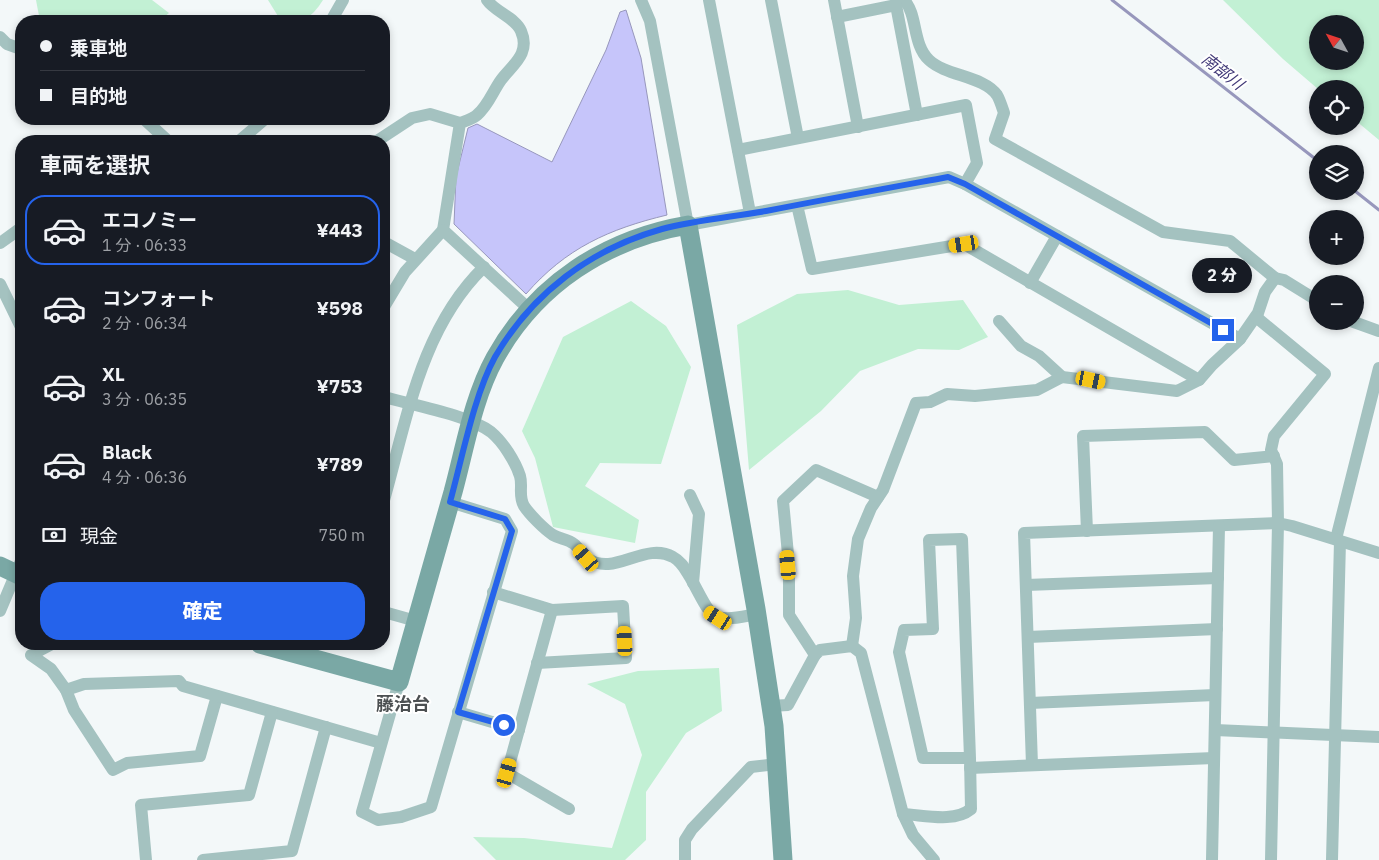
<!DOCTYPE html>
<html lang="ja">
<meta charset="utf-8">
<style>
body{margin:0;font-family:"IBM Plex Sans","Noto Sans JP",sans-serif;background:#20242c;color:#f1f3f6;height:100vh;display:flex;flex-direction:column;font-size:19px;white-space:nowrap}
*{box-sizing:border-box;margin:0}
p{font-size:16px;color:#9ea1a6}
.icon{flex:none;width:28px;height:28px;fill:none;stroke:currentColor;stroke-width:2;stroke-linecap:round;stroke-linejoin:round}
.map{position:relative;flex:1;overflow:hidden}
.sheet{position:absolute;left:15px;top:135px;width:375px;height:515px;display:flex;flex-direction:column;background:#171b24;border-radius:20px;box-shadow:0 2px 8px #0003}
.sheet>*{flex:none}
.top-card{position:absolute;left:15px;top:15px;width:375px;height:110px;border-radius:20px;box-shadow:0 2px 8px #0003;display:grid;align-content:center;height:110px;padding:0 25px;background:#171b24}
.needle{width:32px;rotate:310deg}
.controls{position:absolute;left:1309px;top:15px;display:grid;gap:10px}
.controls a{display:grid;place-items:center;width:55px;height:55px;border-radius:50%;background:#171b24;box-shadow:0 2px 8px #0003;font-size:25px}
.end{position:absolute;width:22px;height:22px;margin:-11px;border:6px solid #2563eb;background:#fff;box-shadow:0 0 0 2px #fff}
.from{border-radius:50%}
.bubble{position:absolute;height:35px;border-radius:18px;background:#171b24;box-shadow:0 2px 8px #0003;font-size:16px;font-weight:800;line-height:35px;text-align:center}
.car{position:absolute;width:15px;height:30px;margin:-15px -8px;border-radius:6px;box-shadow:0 0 4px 1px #0007;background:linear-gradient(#f5c518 24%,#345 0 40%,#f5c518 0 76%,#345 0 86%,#f5c518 0)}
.top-card b{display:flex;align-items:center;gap:18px;height:48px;font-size:19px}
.top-card b+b{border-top:1px solid #363941}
.top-card i{width:12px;height:12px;background:#f1f3f6}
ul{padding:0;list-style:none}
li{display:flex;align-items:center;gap:15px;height:70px;margin:0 10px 8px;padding:0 15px;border:2px solid transparent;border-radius:20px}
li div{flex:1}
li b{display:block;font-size:19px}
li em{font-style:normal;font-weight:800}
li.on{border-color:#2563eb}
li>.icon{width:45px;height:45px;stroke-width:1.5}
h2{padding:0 25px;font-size:22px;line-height:60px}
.pay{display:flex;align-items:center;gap:12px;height:55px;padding:0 25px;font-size:19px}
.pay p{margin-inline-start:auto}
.primary-button{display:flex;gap:10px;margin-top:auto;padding:10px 25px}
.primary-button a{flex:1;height:58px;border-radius:20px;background:#2563eb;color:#fff;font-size:20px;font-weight:800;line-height:58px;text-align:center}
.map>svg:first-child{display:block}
.green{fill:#c2f0d4;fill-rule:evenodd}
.water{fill:#c6c5fa;stroke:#9797bc}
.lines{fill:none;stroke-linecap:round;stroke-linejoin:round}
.stream{stroke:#9797bc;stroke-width:3}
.street{stroke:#a4c2c0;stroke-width:12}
.secondary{stroke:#7aa8a5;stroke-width:19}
.route{stroke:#2563eb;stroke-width:6}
.labels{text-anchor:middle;stroke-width:4;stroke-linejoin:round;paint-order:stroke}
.water-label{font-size:16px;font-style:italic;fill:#403877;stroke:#fff}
.quarter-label{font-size:18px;font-weight:bold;fill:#4c5052;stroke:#fff}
</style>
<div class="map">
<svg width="1379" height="860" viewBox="0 0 1379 860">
<rect width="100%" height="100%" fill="#f3f8f9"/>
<g class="green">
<path d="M36,0H152L169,13L159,21H40Z"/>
<path d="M268,0H323C310,20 304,21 281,21Z"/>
<path d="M1223,0H1379V140L1355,120V89H1318L1283,59ZM1318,24H1355V61H1318Z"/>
<path d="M848,290L899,305L963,300L988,337L959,350L918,349L860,371L821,411L749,470L737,325L797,294Z"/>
<path d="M631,301L666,326L691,367L661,464L600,463L585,486L639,520L635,543L553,527L535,458L522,431L563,337Z"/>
<path d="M719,668L722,711L686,733L646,792V840L625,860H496L473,837L524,838L612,848L642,755L625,704L587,684L638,671Z"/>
</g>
<path class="water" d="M626,10L641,58L667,215C609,229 566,248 526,294L454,224L456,177L468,128L477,124L552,162L606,50L620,12Z"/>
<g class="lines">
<g class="stream">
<path d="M1112,0L1318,161"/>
<path d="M1355,191L1379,210"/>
</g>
<g class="street">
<path d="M487,0C495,12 516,18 521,31C531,54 512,65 501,80C493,91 488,106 477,115C473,119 465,121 460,123L443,230L530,310"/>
<path d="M641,0L650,21L688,225L949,177L965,184L1240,339"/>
<path d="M709,0L750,213"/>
<path d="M771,0L798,138"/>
<path d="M834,0L858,127"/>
<path d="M904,0C918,15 912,44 929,60C946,76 984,76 997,95C1000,100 1002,107 1004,113L995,139L1163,232L1230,241L1275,278L1265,292L1258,313L1240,339L1212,365L1199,380L1177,391L1062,377L1039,356L1021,346L999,321"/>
<path d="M837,17L896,5L917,115"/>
<path d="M331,21L343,0"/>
<path d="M0,37L7,44L21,49"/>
<path d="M144,119L168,141"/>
<path d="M239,141L265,119"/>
<path d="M377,141L412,118L430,114L460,123"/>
<path d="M738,150L966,105L977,163L965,184"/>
<path d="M797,205L812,269L964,244L1199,380"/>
<path d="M384,242L415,259"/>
<path d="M0,243L21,228"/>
<path d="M1275,278L1284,280L1318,301"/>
<path d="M1030,283L1057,236"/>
<path d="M0,284L21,327"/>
<path d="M384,307L405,272L443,230"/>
<path d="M1256,317L1325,374L1274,436L1271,450L1277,464L1278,523L1271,860"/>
<path d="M1351,321L1379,331"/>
<path d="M384,397C412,405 469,415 491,432C503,442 515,461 520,476C523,486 518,496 524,506C530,515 544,529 553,535C560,539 568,539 574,544C579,548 582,554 587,558C614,578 644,541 673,557C681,561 685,569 690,577C713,618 708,624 757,614"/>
<path d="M690,495L699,514L693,583"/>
<path d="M384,500C407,419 421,328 484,267"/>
<path d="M1087,531L1083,436L1205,432L1234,460L1274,456"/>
<path d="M1336,539L1379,368"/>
<path d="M1026,585L1218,578"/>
<path d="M493,592L552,610L623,606L626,658L537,663"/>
<path d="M552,610L507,773L569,809"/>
<path d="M0,611L21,561"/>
<path d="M384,612L416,621"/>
<path d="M1028,637L1217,629"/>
<path d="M52,644L31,655L51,669L66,690L74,710L113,770L127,763L200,756L217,696"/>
<path d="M852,646L856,618L853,576L858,539L871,508L883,490L916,403L930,402L947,394L975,396L1037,390L1062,377"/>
<path d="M815,655L820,650L852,646L861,653L903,814L913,835L934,860"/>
<path d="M399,682L362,812L378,820L401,817L431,807L512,531L505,519L450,502"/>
<path d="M66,690L84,684L179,681L183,686L381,743"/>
<path d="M1030,703L1215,695"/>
<path d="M770,706L788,705L815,655L789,615V565L783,501L816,470L878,497"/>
<path d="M458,712L519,730"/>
<path d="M1215,730L1379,737"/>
<path d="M1032,765L1024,533L1278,523L1292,526L1379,553"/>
<path d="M970,768L1214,758"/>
<path d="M903,814C924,815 954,823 971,809L970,758L962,539L929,540L933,629L904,630L899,652L923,758H970"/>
<path d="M146,860L141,805L249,795L272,712"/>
<path d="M203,860L292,851L326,727"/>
<path d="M685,860V840L692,829L751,767L776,764"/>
<path d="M1212,860L1219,526"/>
<path d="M1332,860L1340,541"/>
</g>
<g class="secondary">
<path d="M0,566L21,576"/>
<path d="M260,644L399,682C417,618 435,555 453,492C465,448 473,398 495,358C536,284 606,239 688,225L756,609L774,726L783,860"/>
</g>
</g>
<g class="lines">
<path class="route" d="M504,725L458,712L512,531L505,519L450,502C462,459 474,395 495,357C532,293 591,249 662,229C695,220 732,217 766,211C827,199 888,188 948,177L965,184L1223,330"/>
</g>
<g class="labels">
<g class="water-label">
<text transform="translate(1223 71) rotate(38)" y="6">南部川</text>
</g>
<g class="quarter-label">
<text x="403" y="710">藤治台</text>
</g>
</g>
</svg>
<div class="controls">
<a><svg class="needle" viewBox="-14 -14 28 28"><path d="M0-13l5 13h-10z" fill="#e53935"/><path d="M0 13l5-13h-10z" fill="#9ea1a6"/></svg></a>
<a><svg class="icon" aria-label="locate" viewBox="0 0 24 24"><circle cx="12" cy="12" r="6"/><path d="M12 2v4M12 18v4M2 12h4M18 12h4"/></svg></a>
<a><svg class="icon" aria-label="layers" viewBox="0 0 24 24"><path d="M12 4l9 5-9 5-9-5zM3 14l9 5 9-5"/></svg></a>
<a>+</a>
<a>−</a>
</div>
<i class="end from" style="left:504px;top:725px"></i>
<i class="end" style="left:1223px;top:330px"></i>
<div class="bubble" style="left:1192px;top:258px;width:60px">2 分</div>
<i class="car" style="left:964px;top:244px;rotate:261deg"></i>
<i class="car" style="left:1091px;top:380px;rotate:102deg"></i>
<i class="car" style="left:586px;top:558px;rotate:319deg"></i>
<i class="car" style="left:788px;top:565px;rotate:355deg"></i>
<i class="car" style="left:718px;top:618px;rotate:303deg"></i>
<i class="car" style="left:625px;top:641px;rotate:357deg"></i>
<i class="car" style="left:507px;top:773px;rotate:16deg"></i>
<div class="top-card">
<b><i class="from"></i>乗車地</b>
<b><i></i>目的地</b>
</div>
<section class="sheet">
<h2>車両を選択</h2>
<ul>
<li class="on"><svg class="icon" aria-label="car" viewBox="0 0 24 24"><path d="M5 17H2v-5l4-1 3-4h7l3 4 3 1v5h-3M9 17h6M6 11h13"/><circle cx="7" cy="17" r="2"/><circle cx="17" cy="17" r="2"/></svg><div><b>エコノミー</b><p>1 分 · 06:33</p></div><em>¥443</em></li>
<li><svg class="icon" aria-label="car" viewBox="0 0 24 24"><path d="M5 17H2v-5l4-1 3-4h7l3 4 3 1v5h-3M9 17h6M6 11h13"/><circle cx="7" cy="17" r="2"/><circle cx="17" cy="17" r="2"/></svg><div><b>コンフォート</b><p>2 分 · 06:34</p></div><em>¥598</em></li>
<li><svg class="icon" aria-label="car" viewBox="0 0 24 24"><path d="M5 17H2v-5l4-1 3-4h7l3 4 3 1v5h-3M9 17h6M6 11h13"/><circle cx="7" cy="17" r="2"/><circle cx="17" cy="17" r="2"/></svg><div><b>XL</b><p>3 分 · 06:35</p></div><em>¥753</em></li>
<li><svg class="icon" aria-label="car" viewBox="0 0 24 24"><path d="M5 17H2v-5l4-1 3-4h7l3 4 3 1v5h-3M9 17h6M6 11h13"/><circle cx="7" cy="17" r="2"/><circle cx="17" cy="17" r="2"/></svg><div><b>Black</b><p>4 分 · 06:36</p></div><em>¥789</em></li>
</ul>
<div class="pay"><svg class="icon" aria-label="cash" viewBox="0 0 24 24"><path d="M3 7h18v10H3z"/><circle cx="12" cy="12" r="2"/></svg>現金<p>750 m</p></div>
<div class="primary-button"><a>確定</a></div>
</section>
</div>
